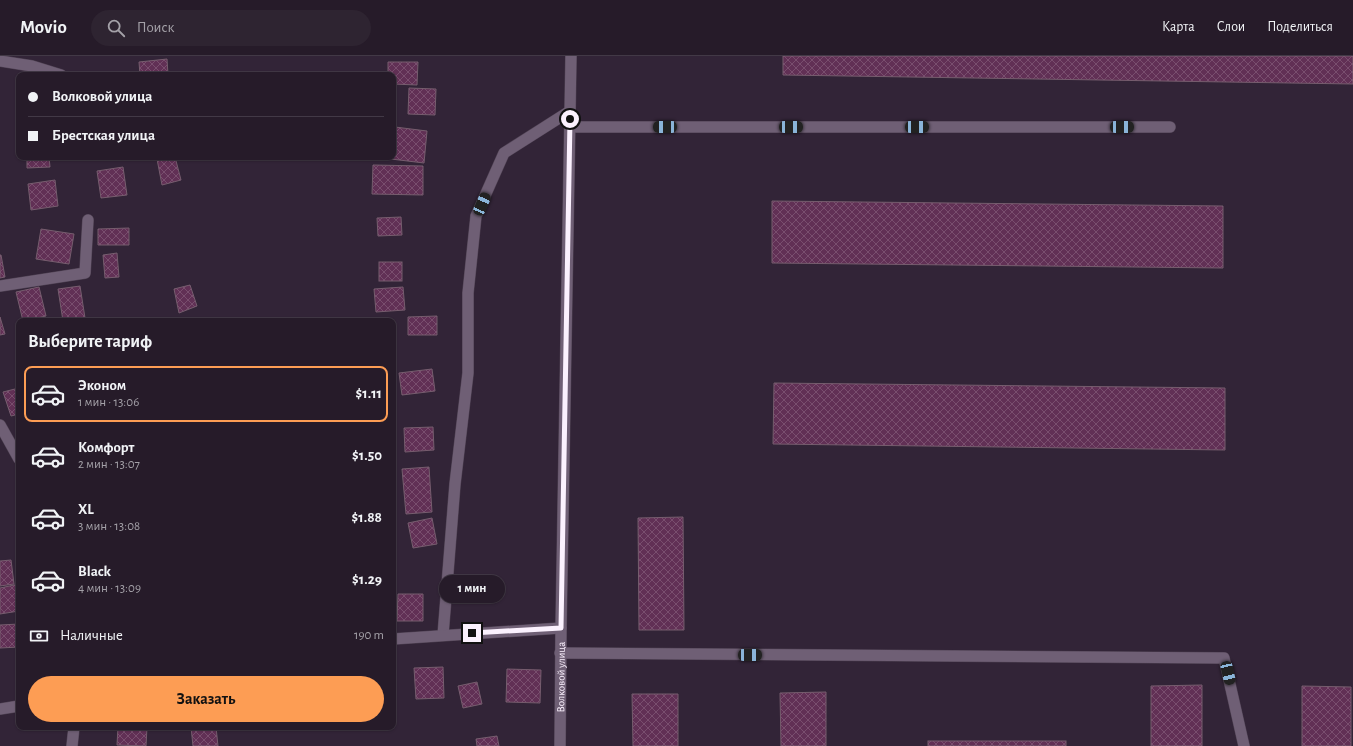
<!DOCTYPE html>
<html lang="ru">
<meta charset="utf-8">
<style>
body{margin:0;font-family:"Alegreya Sans",sans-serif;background:#2e2431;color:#f1f3f6;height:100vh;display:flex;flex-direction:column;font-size:15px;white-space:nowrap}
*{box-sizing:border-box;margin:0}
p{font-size:13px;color:#a4a1a8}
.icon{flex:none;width:22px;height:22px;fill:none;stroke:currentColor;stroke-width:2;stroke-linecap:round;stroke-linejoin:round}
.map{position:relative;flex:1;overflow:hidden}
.side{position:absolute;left:16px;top:262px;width:380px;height:412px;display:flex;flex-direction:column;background:#261b29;border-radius:8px;box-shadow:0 1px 3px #0004,0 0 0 1px #423946}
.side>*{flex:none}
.guide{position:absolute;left:16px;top:16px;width:380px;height:88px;border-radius:8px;box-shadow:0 1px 3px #0004,0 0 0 1px #423946;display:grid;align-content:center;height:88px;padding:0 12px;background:#261b29}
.end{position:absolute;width:18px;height:18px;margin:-9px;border:5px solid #fbf1fe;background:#111;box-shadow:0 0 0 2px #111}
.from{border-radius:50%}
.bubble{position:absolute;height:28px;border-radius:14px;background:#261b29;box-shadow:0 1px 3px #0004,0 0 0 1px #423946;font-size:13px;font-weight:700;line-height:28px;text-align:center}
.car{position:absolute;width:12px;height:24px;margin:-12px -6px;border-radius:5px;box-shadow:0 0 3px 1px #0007;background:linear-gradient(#222 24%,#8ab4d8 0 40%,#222 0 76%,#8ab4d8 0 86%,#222 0)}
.guide b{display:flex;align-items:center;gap:14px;height:38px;font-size:15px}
.guide b+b{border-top:1px solid #423946}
.guide i{width:10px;height:10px;background:#f1f3f6}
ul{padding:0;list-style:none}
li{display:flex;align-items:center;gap:12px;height:56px;margin:0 8px 6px;padding:0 4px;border:2px solid transparent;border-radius:8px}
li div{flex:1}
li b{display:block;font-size:15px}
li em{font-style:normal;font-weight:700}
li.current{border-color:#fd9d54}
li>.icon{width:36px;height:36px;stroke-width:1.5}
h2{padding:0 12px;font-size:18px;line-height:48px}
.pay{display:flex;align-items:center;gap:10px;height:44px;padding:0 12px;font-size:15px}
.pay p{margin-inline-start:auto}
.cta{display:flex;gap:8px;margin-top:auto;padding:8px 12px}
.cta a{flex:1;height:46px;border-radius:24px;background:#fd9d54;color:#111;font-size:16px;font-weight:700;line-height:46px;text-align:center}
header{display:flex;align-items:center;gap:24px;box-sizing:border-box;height:56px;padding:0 20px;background:#261b29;border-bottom:1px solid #423946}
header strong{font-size:19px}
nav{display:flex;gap:22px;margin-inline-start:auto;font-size:14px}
.search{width:280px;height:36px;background:#2e2431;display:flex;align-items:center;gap:10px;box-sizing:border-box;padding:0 14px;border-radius:22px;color:#a4a1a8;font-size:15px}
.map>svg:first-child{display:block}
.building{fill:url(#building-cross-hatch);stroke:#765d6e}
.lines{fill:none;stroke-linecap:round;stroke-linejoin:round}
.service-casing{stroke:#504354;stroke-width:12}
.minor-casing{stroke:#504354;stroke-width:12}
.service{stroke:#6f5f75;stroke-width:11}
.minor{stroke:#6f5f75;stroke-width:11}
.route{stroke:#fbf1fe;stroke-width:5}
.labels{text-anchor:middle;stroke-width:4;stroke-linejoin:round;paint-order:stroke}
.street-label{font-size:11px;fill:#fbf1fe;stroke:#322437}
</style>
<header>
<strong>Movio</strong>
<div class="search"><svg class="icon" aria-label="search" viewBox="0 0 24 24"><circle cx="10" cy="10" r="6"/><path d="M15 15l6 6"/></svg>Поиск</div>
<nav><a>Карта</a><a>Слои</a><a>Поделиться</a></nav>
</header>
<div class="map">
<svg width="1353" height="690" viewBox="0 0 1353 690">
<defs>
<pattern id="building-cross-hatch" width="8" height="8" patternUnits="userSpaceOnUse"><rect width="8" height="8" fill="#613055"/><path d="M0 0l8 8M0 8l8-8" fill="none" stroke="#794e6e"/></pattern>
</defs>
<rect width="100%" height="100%" fill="#322437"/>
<g class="building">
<path d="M783,0H1353V28L783,19Z"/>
<path d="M167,3L168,19H140L139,6Z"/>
<path d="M388,6H418L417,29L393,28V19H388Z"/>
<path d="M409,32L436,33L435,59L408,58Z"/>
<path d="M395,71L427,75L424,107L391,103V101H393Z"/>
<path d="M27,101H49L50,111L27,112Z"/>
<path d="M166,101H175L181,124L162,129L157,103Z"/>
<path d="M373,109L423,110V139L372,138Z"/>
<path d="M123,111L127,139L101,142L97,115Z"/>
<path d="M55,124L58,150L31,154L28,128Z"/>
<path d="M772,145L1223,150V212L772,207Z"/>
<path d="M401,161L402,179L378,180L377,162Z"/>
<path d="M129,172V189H98V173Z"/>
<path d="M41,173L74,178L69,208L36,203Z"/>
<path d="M117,197L119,221L105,222L103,199Z"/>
<path d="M0,199H1L5,221L0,222Z"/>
<rect x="379" y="206" width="23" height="19"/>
<path d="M190,229L197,250L179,257L174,233Z"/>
<path d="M80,230L85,262L63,265L58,233Z"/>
<path d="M39,231L46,260L23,265L16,236Z"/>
<path d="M403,231L405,254L376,256L374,233Z"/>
<path d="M437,260V279H408V261Z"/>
<path d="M0,261L5,278L0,279Z"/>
<path d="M432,313L435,335L402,339L399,317Z"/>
<path d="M774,327L1225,332V394L773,388Z"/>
<path d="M19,332V358L11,360L3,336Z"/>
<path d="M433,371L434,394L405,396L404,372Z"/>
<path d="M429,411L432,456L406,458L402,413Z"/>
<path d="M683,461L684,574H639L638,462Z"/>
<path d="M432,462L437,488L413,492L408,467Z"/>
<path d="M11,504L14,528L0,530V505Z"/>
<path d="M19,528V555L0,558V532Z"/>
<path d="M398,538H423V565H397Z"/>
<path d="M19,568V591L0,592V569Z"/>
<path d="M443,611L444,642L416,643L414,612Z"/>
<path d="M507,613L541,614L540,647L506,646Z"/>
<path d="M477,626L482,648L463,652L458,630Z"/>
<path d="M1202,629V690H1151V630Z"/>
<path d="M1302,630L1351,631V690H1302Z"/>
<path d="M826,636V690H781L780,637Z"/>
<path d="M632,638H678V690H633Z"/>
<path d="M118,671H147L146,690L117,689Z"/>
<path d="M191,671H216L218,690H193Z"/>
<path d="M497,680L499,690H477L476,683Z"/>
<rect x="928" y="685" width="138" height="5"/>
</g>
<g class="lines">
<g class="service-casing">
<path id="service" d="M570,71H1170"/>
</g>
<g class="minor-casing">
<g id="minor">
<path d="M0,5L32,10L61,19"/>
<path d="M0,230L85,217L88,164"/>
<path d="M0,369L19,403"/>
<path d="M443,579L455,428L468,317V237L476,160L504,97L570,55"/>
<path d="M393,583L561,572"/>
<path d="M560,597L1224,602L1244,690"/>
<path d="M0,653L19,650"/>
<path d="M72,690L74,671"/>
<path id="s1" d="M560,690L561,572L571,0"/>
</g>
</g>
<use href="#service" class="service"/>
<use href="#minor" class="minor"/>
</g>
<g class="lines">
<path class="route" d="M472,577L561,572L570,63"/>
</g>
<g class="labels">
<g class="street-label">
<text dy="4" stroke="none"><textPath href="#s1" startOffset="69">Волковой улица</textPath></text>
</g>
</g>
</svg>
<i class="end from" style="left:570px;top:63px"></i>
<i class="end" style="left:472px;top:577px"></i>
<div class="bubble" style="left:439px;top:519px;width:66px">1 мин</div>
<i class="car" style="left:665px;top:71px;rotate:270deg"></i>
<i class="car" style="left:791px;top:71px;rotate:90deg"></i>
<i class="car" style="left:917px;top:71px;rotate:90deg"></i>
<i class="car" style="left:1122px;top:71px;rotate:90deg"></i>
<i class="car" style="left:482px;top:148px;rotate:24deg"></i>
<i class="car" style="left:750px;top:599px;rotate:90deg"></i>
<i class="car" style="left:1228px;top:617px;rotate:167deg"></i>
<div class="guide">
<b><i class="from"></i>Волковой улица</b>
<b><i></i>Брестская улица</b>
</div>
<section class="side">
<h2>Выберите тариф</h2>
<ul>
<li class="current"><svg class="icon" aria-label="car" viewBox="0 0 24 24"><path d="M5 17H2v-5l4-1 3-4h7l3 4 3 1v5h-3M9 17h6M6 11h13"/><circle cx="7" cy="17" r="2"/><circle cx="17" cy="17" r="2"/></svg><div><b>Эконом</b><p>1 мин · 13:06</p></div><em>$1.11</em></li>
<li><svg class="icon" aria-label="car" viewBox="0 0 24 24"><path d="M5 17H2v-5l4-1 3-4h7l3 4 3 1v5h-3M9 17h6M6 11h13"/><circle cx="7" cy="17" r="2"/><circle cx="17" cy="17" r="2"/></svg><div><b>Комфорт</b><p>2 мин · 13:07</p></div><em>$1.50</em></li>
<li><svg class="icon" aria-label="car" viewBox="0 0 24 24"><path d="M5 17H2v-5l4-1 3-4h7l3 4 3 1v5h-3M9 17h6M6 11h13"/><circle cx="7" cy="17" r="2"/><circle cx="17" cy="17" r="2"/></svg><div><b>XL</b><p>3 мин · 13:08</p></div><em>$1.88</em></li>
<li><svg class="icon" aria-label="car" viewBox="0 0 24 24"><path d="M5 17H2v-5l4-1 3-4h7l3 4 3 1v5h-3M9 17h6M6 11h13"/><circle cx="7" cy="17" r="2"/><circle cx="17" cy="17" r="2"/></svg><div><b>Black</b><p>4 мин · 13:09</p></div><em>$1.29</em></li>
</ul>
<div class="pay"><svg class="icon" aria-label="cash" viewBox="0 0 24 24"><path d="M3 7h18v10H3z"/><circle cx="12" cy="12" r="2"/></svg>Наличные<p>190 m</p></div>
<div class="cta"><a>Заказать</a></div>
</section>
</div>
